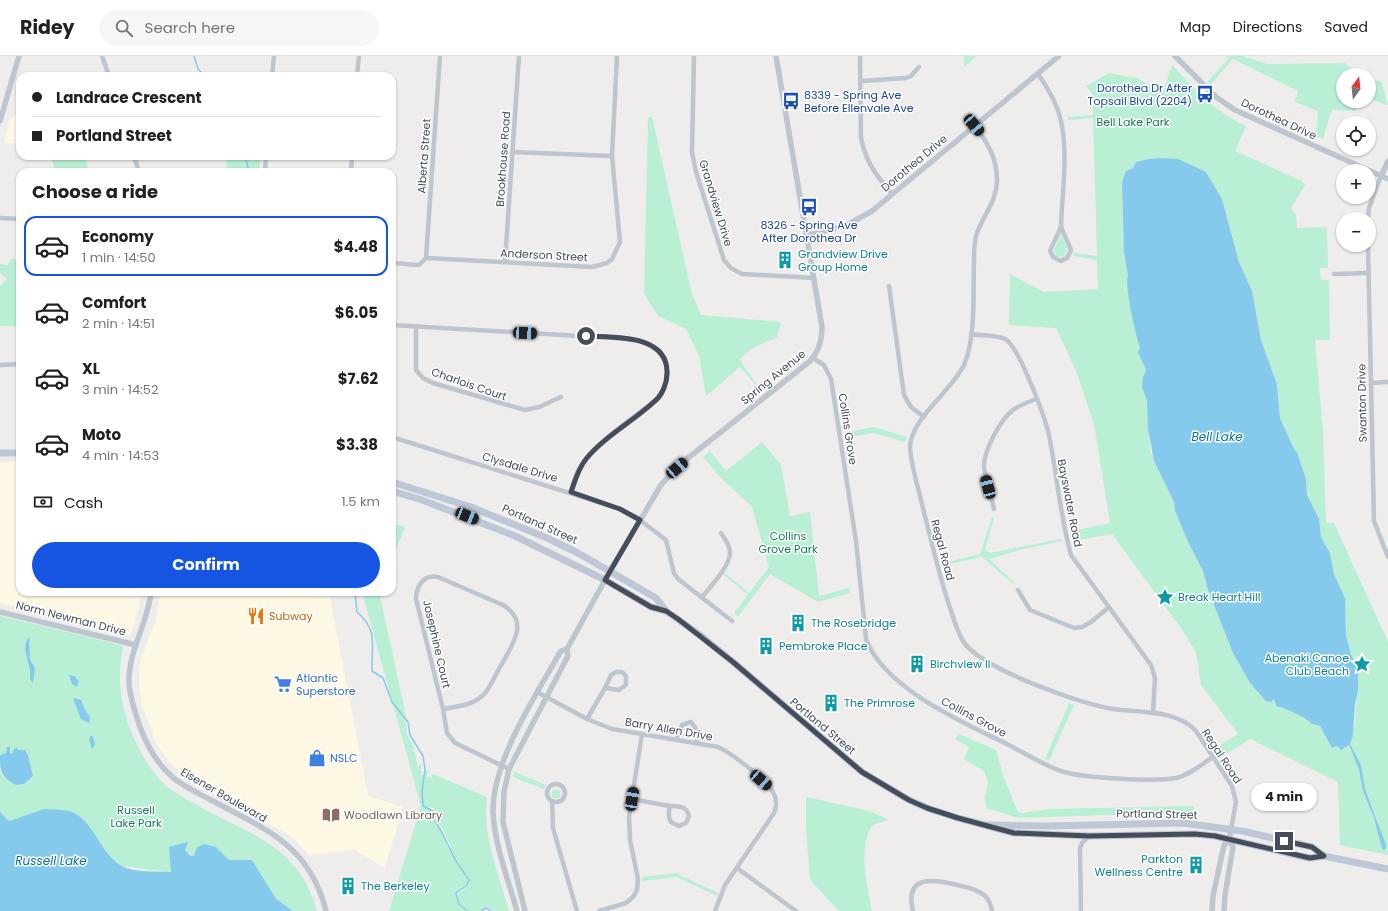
<!DOCTYPE html>
<meta charset="utf-8">
<style>
body{margin:0;font-family:Poppins,sans-serif;background:#f6f6f6;color:#202124;height:100vh;display:flex;flex-direction:column;font-size:15px;white-space:nowrap}
*{box-sizing:border-box;margin:0}
p{font-size:13px;color:#757577}
.icon{flex:none;width:22px;height:22px;fill:none;stroke:currentColor;stroke-width:2;stroke-linecap:round;stroke-linejoin:round}
.map{position:relative;flex:1;overflow:hidden}
.side{position:absolute;left:16px;top:112px;width:380px;height:428px;display:flex;flex-direction:column;background:#fff;border-radius:12px;box-shadow:0 1px 3px #0004}
.side>*{flex:none}
.hud{position:absolute;left:16px;top:16px;width:380px;height:88px;border-radius:12px;box-shadow:0 1px 3px #0004;display:grid;align-content:center;height:88px;padding:0 16px;background:#fff}
.needle{width:26px;rotate:15deg}
.tools{position:absolute;left:1336px;top:12px;display:grid;gap:8px}
.tools a{display:grid;place-items:center;width:40px;height:40px;border-radius:50%;background:#fff;box-shadow:0 1px 3px #0004;font-size:20px}
.end{position:absolute;width:18px;height:18px;margin:-9px;border:5px solid #454d5a;background:#fff;box-shadow:0 0 0 2px #fff}
.from{border-radius:50%}
.bubble{position:absolute;height:28px;border-radius:14px;background:#fff;box-shadow:0 1px 3px #0004;font-size:13px;font-weight:700;line-height:28px;text-align:center}
.car{position:absolute;width:12px;height:24px;margin:-12px -6px;border-radius:5px;box-shadow:0 0 3px 1px #0007;background:linear-gradient(#222 24%,#8ab4d8 0 40%,#222 0 76%,#8ab4d8 0 86%,#222 0)}
.hud b{display:flex;align-items:center;gap:14px;height:38px;font-size:15px}
.hud b+b{border-top:1px solid #e0e0e0}
.hud i{width:10px;height:10px;background:#202124}
ul{padding:0;list-style:none}
li{display:flex;align-items:center;gap:12px;height:60px;margin:0 8px 6px;padding:0 8px;border:2px solid transparent;border-radius:12px}
li div{flex:1}
li b{display:block;font-size:15px}
li em{font-style:normal;font-weight:700}
li.current{border-color:#1555e1}
li>.icon{width:36px;height:36px;stroke-width:1.5}
h2{padding:0 16px;font-size:18px;line-height:48px}
.pay{display:flex;align-items:center;gap:10px;height:44px;padding:0 16px;font-size:15px}
.pay p{margin-inline-start:auto}
.primary-button{display:flex;gap:8px;margin-top:auto;padding:8px 16px}
.primary-button a{flex:1;height:46px;border-radius:24px;background:#1555e1;color:#fff;font-size:16px;font-weight:700;line-height:46px;text-align:center}
header{display:flex;align-items:center;gap:24px;box-sizing:border-box;height:56px;padding:0 20px;background:#fff;border-bottom:1px solid #e0e0e0}
header strong{font-size:19px}
nav{display:flex;gap:22px;margin-inline-start:auto;font-size:14px}
.search{width:280px;height:36px;background:#f6f6f6;display:flex;align-items:center;gap:10px;box-sizing:border-box;padding:0 14px;border-radius:22px;color:#757577;font-size:15px}
.map>svg:first-child{display:block}
.commercial{fill:#fcf8e4}
.green{fill:#b9efd4;fill-rule:evenodd}
.sand{fill:#f2eedc}
.water{fill:#85caed}
.lines{fill:none;stroke-linecap:round;stroke-linejoin:round}
.stream{stroke:#85caed;stroke-width:1.5}
.minor{stroke:#bdc5cf;stroke-width:4.5}
.tertiary{stroke:#bdc5cf;stroke-width:5.5}
.secondary{stroke:#bec7d6;stroke-width:7}
.route{stroke:#454d5a;stroke-width:5}
.labels{text-anchor:middle;stroke-width:3;stroke-linejoin:round;paint-order:stroke}
.transit-label{font-size:11px;fill:#164399;stroke:#fff;text-anchor:end}
.street-label{font-size:11px;fill:#454d5a;stroke:#fff}
.park-label{font-size:11px;fill:#147c55;stroke:#fff}
.culture-label{font-size:11px;fill:#0d838f;stroke:#fff;text-anchor:start}
.food-label{font-size:11px;fill:#c56008;stroke:#fff;text-anchor:start}
.shop-label{font-size:11px;fill:#366cbe;stroke:#fff;text-anchor:start}
.education-label{font-size:11px;fill:#785e54;stroke:#fff;text-anchor:start}
.water-label{font-size:12px;font-style:italic;fill:#0973a9;stroke:#fff}
</style>
<header>
<strong>Ridey</strong>
<div class="search"><svg class="icon" aria-label="search" viewBox="0 0 24 24"><circle cx="10" cy="10" r="6"/><path d="M15 15l6 6"/></svg>Search here</div>
<nav><a>Map</a><a>Directions</a><a>Saved</a></nav>
</header>
<div class="map">
<svg width="1388" height="855" viewBox="0 0 1388 855">
<rect width="100%" height="100%" fill="#efedec"/>
<g class="commercial">
<path d="M20,47V88L4,87L9,66L17,57Z"/>
<path d="M20,405V536H142L136,563L130,580L95,569L0,547V406Z"/>
<path d="M160,536H329L368,740L403,751L385,812L355,794L309,799L291,780L188,725L165,701L156,686L142,650L139,628L140,606L157,560Z"/>
</g>
<g class="green">
<path d="M964,0H977L964,11Z"/>
<path d="M1224,0H1242L1267,8L1345,7L1359,19H1343V45H1359L1356,55L1333,54L1330,59L1323,83L1316,81L1318,55L1295,46L1298,35L1233,3L1210,29L1207,26L1229,2Z"/>
<path d="M1172,9C1197,35 1213,54 1246,70L1235,95L1302,125L1305,129L1291,152L1296,159L1297,172L1327,171L1328,212H1320L1321,224H1329L1330,284H1315L1323,376L1326,467H1334L1388,586V799L1340,789L1338,726L1250,683L1222,701L1216,692L1238,678L1201,629L1196,596L1180,571L1112,478L1074,485L1072,475L1110,467L1094,368L1076,315L1056,272L1009,269L1010,218L1044,236L1098,233L1097,204L1073,200L1074,197L1097,200L1093,62L1068,64L1067,61L1093,59L1092,37L1086,30L1109,17L1137,22L1163,37ZM1162,103L1206,116L1222,143L1239,206L1252,235L1261,284L1277,328L1280,362L1294,393L1297,396L1306,423L1307,439L1319,463L1321,481L1330,497L1334,518L1345,542L1346,579L1351,599L1358,610V617L1355,668L1350,688L1361,709L1365,733L1376,760L1385,794L1382,793L1374,762L1363,735L1359,714L1349,689L1341,694L1337,690L1332,692L1320,670L1312,668C1307,662 1284,650 1275,649L1273,643L1268,646L1250,627L1233,597L1208,534L1203,515L1189,488L1175,455L1174,446L1155,407L1150,393L1147,345L1142,331L1144,319L1146,314L1139,297L1140,292L1129,244L1128,220L1124,197L1122,126L1126,115L1133,112L1136,106Z"/>
<path d="M1369,24L1381,25L1388,49L1369,43Z"/>
<path d="M648,61H652L692,238L701,259L781,266L777,281L751,293L740,303L743,309L763,337L740,311L706,340L699,300L686,273L658,260L644,238Z"/>
<path d="M50,100H58L60,103L68,104L78,102V100H86L88,115L77,116L63,112L61,116H52L54,110Z"/>
<path d="M226,100H261L259,116H227Z"/>
<path d="M1061,178L1067,192L1064,201L1056,200L1054,195Z"/>
<path d="M11,203L20,204V270H0V230L7,223L0,217V208L8,209Z"/>
<path d="M874,371L907,381L905,386L873,377L845,382L844,377Z"/>
<path d="M762,386L781,409L790,460L810,456L819,540L849,532L850,537L818,546L770,518L738,561L734,557L748,539L724,519L725,517L749,537L769,511L752,451L720,421L703,401L710,395L726,415Z"/>
<path d="M992,461L994,462L985,494L990,497L1061,483L1062,485L1023,493L989,503L1014,526L1013,528L982,501L945,509L944,507L980,498Z"/>
<path d="M392,467L405,471L392,503Z"/>
<path d="M362,536H379L405,655L403,653L405,658L407,678L413,689L418,711L421,707V719H424V705L426,714L428,715L427,720L431,722L433,718L487,741C482,780 499,818 509,855H493L487,851L479,855H469L459,846L458,838L467,831L469,825L456,803L468,825L462,834L456,836C455,846 462,850 468,855H389L421,750ZM424,751L434,752L435,765C445,770 451,793 455,803C449,797 447,787 444,779C441,773 436,769 432,764V756Z"/>
<path d="M0,560L121,589L123,592C117,619 120,644 129,670C137,691 147,710 163,727C175,738 190,745 204,753C257,781 299,792 317,855H264L180,818L122,810L112,803L86,767L44,753L9,765L0,756V714L2,720L16,729L24,728L33,720L27,696L20,694L10,697V694H6V697L0,699Z"/>
<path d="M1069,647L1074,649L1049,705L1045,703Z"/>
<path d="M959,678L996,694L1003,719L1018,756L1023,757L1049,753L1193,750L1196,756L1019,762L986,752L985,740L988,727L984,715L964,703L969,691L955,683Z"/>
<path d="M515,716L546,729L544,733L513,721Z"/>
<circle cx="556" cy="738" r="4.5"/>
<path d="M806,741L870,755L889,764L872,769C858,793 867,829 872,855H839L810,824L806,772Z"/>
<path d="M677,817L680,819L718,837L717,840L677,821L642,825V821Z"/>
</g>
<path class="sand" d="M1363,598L1370,614L1358,617V610L1354,602Z"/>
<g class="water">
<path d="M1163,102L1178,103L1206,116L1222,143L1239,206L1252,235L1261,284L1277,328L1280,362L1294,393L1297,396L1306,423L1307,439L1319,463L1321,481L1330,497L1334,518L1345,542L1346,579L1351,599L1358,610V633L1355,649L1353,679L1350,688L1361,709L1365,733L1386,789L1385,794L1382,793L1374,762L1363,735L1359,714L1349,689L1341,694L1337,690L1332,692L1320,670L1312,668C1307,662 1284,651 1276,650L1274,643L1271,646L1266,645L1250,627L1233,597L1208,534L1203,515L1189,488L1175,455L1174,446L1154,405L1148,373L1147,345L1142,331L1143,321L1146,314L1138,296L1140,292C1136,280 1124,229 1128,220L1124,197L1122,126L1126,115L1133,112L1136,106L1149,103Z"/>
<path d="M29,581L30,604L35,612L33,627L30,623C33,609 19,592 29,581Z"/>
<path d="M69,619L74,620L79,625L77,631L72,628Z"/>
<path d="M74,642L81,644L85,654L90,661L89,667L81,663L74,645Z"/>
<path d="M91,680H93L95,689L92,693L89,683Z"/>
<path d="M7,691H10V697H13L14,693L17,692L18,694H25L28,699L33,720L24,728L16,729C0,720 0,715 0,699L6,697Z"/>
<path d="M44,753C52,754 65,753 72,756C94,765 101,799 122,810C135,817 156,815 171,816L169,791L188,786L185,794L190,800H194L197,791L204,788L216,791L229,804H252L276,843L293,855H0V756L9,765Z"/>
</g>
<g class="lines">
<g class="stream">
<path d="M194,0L198,13L205,20"/>
<path d="M245,100L249,116"/>
<path d="M355,536L357,556C379,575 371,589 372,615L383,622L392,646L408,666L410,679L423,700L425,713L422,736L423,750L433,755L434,764C442,774 446,785 452,797C456,807 463,815 469,824L466,830L456,837L459,848L468,855"/>
<path d="M481,855L486,852L491,855"/>
</g>
<g class="minor">
<path d="M102,0L109,20"/>
<path d="M694,0L692,96L696,116L724,204L731,212L742,218L814,222"/>
<path d="M860,0L861,82C866,107 876,119 892,138"/>
<path d="M1038,18C1047,31 1056,45 1060,61C1069,96 1062,135 1061,171"/>
<path d="M272,20L274,0"/>
<path d="M357,20L359,0"/>
<path d="M862,25L906,22L911,20L919,11"/>
<path d="M974,69C987,85 997,102 997,124C997,146 982,160 976,180C974,188 974,198 974,207C973,238 976,281 964,309C951,336 911,362 910,391C911,409 917,427 921,444C930,480 938,515 949,549C954,562 957,578 965,588C986,614 1080,648 1113,653C1140,657 1176,653 1196,675L1232,730L1236,746L1231,774"/>
<path d="M513,96L612,100"/>
<path d="M134,100L139,116"/>
<path d="M265,116L266,100"/>
<path d="M351,116L352,100"/>
<path d="M0,162L20,163"/>
<path d="M1368,163L1369,152L1381,120"/>
<path d="M1061,171L1071,194L1067,202L1061,205L1053,201L1050,195Z"/>
<path d="M1368,189L1374,465L1388,501"/>
<path d="M426,202L440,0"/>
<path d="M505,206L519,0"/>
<path d="M392,207L419,209L426,202L592,211L607,207L612,203L620,186L612,100L617,0"/>
<path d="M1334,218L1368,217"/>
<path d="M889,230L904,339L911,351L924,361"/>
<path d="M392,269L631,283C651,285 671,300 667,323C666,330 661,337 657,343C634,362 593,388 579,413C575,420 573,428 571,436"/>
<path d="M416,271V314L423,322L433,327L525,354L539,351L561,341"/>
<path d="M971,278C981,280 995,278 1005,283C1019,290 1045,362 1049,379C1057,419 1060,460 1071,499L1151,609L1155,622L1153,657"/>
<path d="M813,302L824,309L831,323L856,485L866,583C884,632 962,666 1007,688C1025,697 1044,710 1064,716C1086,722 1154,726 1176,722C1190,719 1202,708 1213,701"/>
<path d="M0,309L20,308"/>
<path d="M1371,327L1388,326"/>
<path d="M392,381L620,453L640,464L666,484L674,517L678,523L732,565"/>
<path d="M994,453L984,412C983,396 1000,364 1013,354C1020,349 1028,346 1036,343"/>
<path d="M1018,534L1030,554L1074,572L1082,571L1091,566L1108,552"/>
<path d="M702,541C710,531 731,509 730,496C730,489 725,483 721,477"/>
<path d="M616,616H622L626,620V629L619,634L605,632L611,619Z"/>
<path d="M537,636L587,663L612,673L718,691C730,696 768,725 773,736C777,743 777,750 774,757L725,829L715,855"/>
<path d="M443,653L416,543C416,530 424,518 438,521L503,549C529,565 514,586 503,606C497,616 492,627 486,636C474,650 459,650 443,653L447,677L455,687L509,713"/>
<path d="M587,663L605,632"/>
<path d="M676,684L682,669L691,666L697,674V687"/>
<circle cx="556" cy="737" r="9"/>
<path d="M632,743L669,750"/>
<path d="M552,745L553,772L577,855"/>
<path d="M669,750C679,750 687,750 689,760L686,767L679,770L671,766L669,762Z"/>
<path d="M737,812L796,855"/>
<path d="M599,855L626,847L633,841L637,834L638,823L630,784L629,761L642,678"/>
<path d="M913,855C904,818 934,823 957,829C966,831 977,833 984,839C989,843 991,849 992,855"/>
<path d="M1081,855L1080,792L1082,787L1089,780"/>
</g>
<g class="tertiary">
<path d="M1175,0L1216,41L1235,54L1388,123"/>
<path d="M0,65L19,0"/>
<path d="M1381,120L1388,105"/>
<path d="M808,179L845,170L872,155L1059,0"/>
<path d="M151,536C148,567 128,595 129,627C130,642 135,656 140,671C146,687 155,704 168,717C180,729 196,736 211,744C265,773 310,789 326,855"/>
<path d="M0,556L136,589"/>
<path d="M517,855C508,823 495,790 493,757C491,708 536,638 561,595L567,593"/>
<path d="M525,855L503,766L504,736L509,713L568,600L567,593L610,515L661,429L669,420L688,402L809,306C819,296 822,285 822,271L776,0"/>
<path d="M1212,855L1213,840L1224,789L1229,784"/>
<path d="M1224,855L1225,839L1233,791L1229,784L1231,774"/>
</g>
<g class="secondary">
<path d="M0,397H20"/>
<path d="M392,426L471,451L547,482L578,497L656,542L666,555L700,579L733,606L862,716L909,744L927,752L958,762L1014,777L1089,780L1195,778L1215,780L1309,802L1324,800L1388,813"/>
<path d="M392,435L422,444L515,480L605,524L651,551L666,555"/>
<path d="M987,769L1048,770L1183,767L1242,775L1312,791L1324,800"/>
</g>
</g>
<g class="lines">
<path class="route" d="M586,280C612,282 668,277 667,317C667,326 663,338 656,344C634,365 605,380 586,403C578,413 575,425 571,436L620,453L640,464L605,524L651,551L666,555L678,563L733,606L862,716L909,744L927,752L958,762L1014,777L1089,780L1195,778L1215,780L1310,802L1324,800L1312,791L1284,785"/>
</g>
<defs>
<g id="bus-bare" transform="scale(1.38)"><path d="M-5-6H5V4H4V6H2V4H-2V6H-4V4H-5ZM-3.5-4V0h7V-4ZM-3.5 1.2v1.5H-2V1.2ZM2 1.2v1.5H3.5V1.2Z" fill="#1a4fb4" stroke="#fff" stroke-width="2.5" paint-order="stroke"/></g>
<g id="building-bare" transform="scale(1.38)"><path d="M-4-6H4V6H1V3H-1V6H-4ZM-2.5-4.3h1.7v1.8h-1.7ZM.8-4.3h1.7v1.8H.8ZM-2.5-1h1.7V.8h-1.7ZM.8-1h1.7V.8H.8Z" fill="#0f9aa8" stroke="#fff" stroke-width="2.5" paint-order="stroke"/></g>
<g id="sight-bare" transform="scale(1.38)"><path d="M0-6L1.8-2.2L6-1.7L2.9 1.2L3.7 5.4L0 3.3L-3.7 5.4L-2.9 1.2L-6-1.7L-1.8-2.2Z" fill="#0f9aa8" stroke="#fff" stroke-width="2.5" paint-order="stroke"/></g>
<g id="restaurant-bare" transform="scale(1.38)"><path d="M-5-6h1v4h1v-4h1v4h1v-4h1v5L-1.5 .5V6h-2V.5L-5-1ZM5-6V6H3V1.5H1.5Q1.5-4 5-6Z" fill="#e8710a" stroke="#fff" stroke-width="2.5" paint-order="stroke"/></g>
<g id="supermarket-bare" transform="scale(1.38)"><path d="M-6-5.5h2.5l.6 2H6L4.5 2H-2.5L-4.4-4H-6ZM-1.5 3.2a1.3 1.3 0 1 0 .1 0ZM3 3.2a1.3 1.3 0 1 0 .1 0Z" fill="#3f7fe0" stroke="#fff" stroke-width="2.5" paint-order="stroke"/></g>
<g id="shop-bare" transform="scale(1.38)"><path d="M-5-2.5h2.3a2.7 3.5 0 0 1 5.4 0H5L5.5 6h-11ZM-1.5-2.5h3a1.5 2.3 0 0 0-3 0Z" fill="#3f7fe0" stroke="#fff" stroke-width="2.5" paint-order="stroke"/></g>
<g id="library-bare" transform="scale(1.38)"><path d="M-6-4Q-3-5.5-.7-3.5V5Q-3 3-6 4ZM6-4Q3-5.5 .7-3.5V5Q3 3 6 4Z" fill="#8d6e63" stroke="#fff" stroke-width="2.5" paint-order="stroke"/></g>
</defs>
<g fill-rule="evenodd">
<use href="#bus-bare" x="1205" y="38"/>
<use href="#bus-bare" x="791" y="45"/>
<use href="#bus-bare" x="809" y="151"/>
<use href="#building-bare" x="785" y="204"/>
<use href="#sight-bare" x="1165" y="541"/>
<use href="#restaurant-bare" x="256" y="560"/>
<use href="#building-bare" x="798" y="567"/>
<use href="#building-bare" x="766" y="590"/>
<use href="#building-bare" x="917" y="608"/>
<use href="#sight-bare" x="1362" y="608"/>
<use href="#supermarket-bare" x="283" y="628"/>
<use href="#building-bare" x="831" y="647"/>
<use href="#shop-bare" x="317" y="702"/>
<use href="#library-bare" x="331" y="759"/>
<use href="#building-bare" x="1196" y="809"/>
<use href="#building-bare" x="348" y="830"/>
</g>
<g class="labels">
<g class="transit-label">
<text x="1192" y="36">Dorothea Dr After<tspan x="1192" dy="13">Topsail Blvd (2204)</tspan></text>
<text x="804" y="43" text-anchor="start">8339 - Spring Ave<tspan x="804" dy="13">Before Ellenvale Ave</tspan></text>
<text x="809" y="173" text-anchor="middle">8326 - Spring Ave<tspan x="809" dy="13">After Dorothea Dr</tspan></text>
</g>
<g class="street-label">
<text transform="translate(1279 63) rotate(25)" y="4">Dorothea Drive</text>
<text transform="translate(424 100) rotate(-86)" y="4">Alberta Street</text>
<text transform="translate(503 103) rotate(-86)" y="4">Brookhouse Road</text>
<text transform="translate(914 107) rotate(-40)" y="4">Dorothea Drive</text>
<text transform="translate(716 147) rotate(73)" y="4">Grandview Drive</text>
<text transform="translate(544 199) rotate(3)" y="4">Anderson Street</text>
<text transform="translate(773 321) rotate(-39)" y="4">Spring Avenue</text>
<text transform="translate(469 328) rotate(19)" y="4">Charlois Court</text>
<text transform="translate(1362 347) rotate(-91)" y="4">Swanton Drive</text>
<text transform="translate(848 373) rotate(81)" y="4">Collins Grove</text>
<text transform="translate(520 411) rotate(17)" y="4">Clysdale Drive</text>
<text transform="translate(1070 447) rotate(79)" y="4">Bayswater Road</text>
<text transform="translate(540 468) rotate(24)" y="4">Portland Street</text>
<text transform="translate(943 494) rotate(75)" y="4">Regal Road</text>
<text transform="translate(71 562) rotate(14)" y="4">Norm Newman Drive</text>
<text transform="translate(437 588) rotate(77)" y="4">Josephine Court</text>
<text transform="translate(974 661) rotate(28)" y="4">Collins Grove</text>
<text transform="translate(823 670) rotate(40)" y="4">Portland Street</text>
<text transform="translate(669 673) rotate(10)" y="4">Barry Allen Drive</text>
<text transform="translate(1222 700) rotate(57)" y="4">Regal Road</text>
<text transform="translate(224 739) rotate(30)" y="4">Eisener Boulevard</text>
<text transform="translate(1157 758) rotate(1)" y="4">Portland Street</text>
</g>
<g class="park-label">
<text x="1133" y="70">Bell Lake Park</text>
<text x="788" y="484">Collins<tspan x="788" dy="13">Grove Park</tspan></text>
<text x="136" y="758">Russell<tspan x="136" dy="13">Lake Park</tspan></text>
</g>
<g class="culture-label">
<text x="798" y="202">Grandview Drive<tspan x="798" dy="13">Group Home</tspan></text>
<text x="1178" y="545">Break Heart Hill</text>
<text x="811" y="571">The Rosebridge</text>
<text x="779" y="594">Pembroke Place</text>
<text x="1349" y="606" text-anchor="end">Abenaki Canoe<tspan x="1349" dy="13">Club Beach</tspan></text>
<text x="930" y="612">Birchview II</text>
<text x="844" y="651">The Primrose</text>
<text x="1183" y="807" text-anchor="end">Parkton<tspan x="1183" dy="13">Wellness Centre</tspan></text>
<text x="361" y="834">The Berkeley</text>
</g>
<g class="food-label">
<text x="269" y="564">Subway</text>
</g>
<g class="shop-label">
<text x="296" y="626">Atlantic<tspan x="296" dy="13">Superstore</tspan></text>
<text x="330" y="706">NSLC</text>
</g>
<g class="education-label">
<text x="344" y="763">Woodlawn Library</text>
</g>
<g class="water-label">
<text x="1217" y="385">Bell Lake</text>
<text x="51" y="809">Russell Lake</text>
</g>
</g>
</svg>
<div class="tools">
<a><svg class="needle" viewBox="-14 -14 28 28"><path d="M0-13l5 13h-10z" fill="#e53935"/><path d="M0 13l5-13h-10z" fill="#757577"/></svg></a>
<a><svg class="icon" aria-label="locate" viewBox="0 0 24 24"><circle cx="12" cy="12" r="6"/><path d="M12 2v4M12 18v4M2 12h4M18 12h4"/></svg></a>
<a>+</a>
<a>−</a>
</div>
<i class="end from" style="left:586px;top:280px"></i>
<i class="end" style="left:1284px;top:785px"></i>
<div class="bubble" style="left:1251px;top:727px;width:66px">4 min</div>
<i class="car" style="left:974px;top:69px;rotate:140deg"></i>
<i class="car" style="left:525px;top:277px;rotate:93deg"></i>
<i class="car" style="left:677px;top:412px;rotate:49deg"></i>
<i class="car" style="left:988px;top:431px;rotate:345deg"></i>
<i class="car" style="left:467px;top:460px;rotate:112deg"></i>
<i class="car" style="left:761px;top:724px;rotate:131deg"></i>
<i class="car" style="left:632px;top:743px;rotate:9deg"></i>
<div class="hud">
<b><i class="from"></i>Landrace Crescent</b>
<b><i></i>Portland Street</b>
</div>
<section class="side">
<h2>Choose a ride</h2>
<ul>
<li class="current"><svg class="icon" aria-label="car" viewBox="0 0 24 24"><path d="M5 17H2v-5l4-1 3-4h7l3 4 3 1v5h-3M9 17h6M6 11h13"/><circle cx="7" cy="17" r="2"/><circle cx="17" cy="17" r="2"/></svg><div><b>Economy</b><p>1 min · 14:50</p></div><em>$4.48</em></li>
<li><svg class="icon" aria-label="car" viewBox="0 0 24 24"><path d="M5 17H2v-5l4-1 3-4h7l3 4 3 1v5h-3M9 17h6M6 11h13"/><circle cx="7" cy="17" r="2"/><circle cx="17" cy="17" r="2"/></svg><div><b>Comfort</b><p>2 min · 14:51</p></div><em>$6.05</em></li>
<li><svg class="icon" aria-label="car" viewBox="0 0 24 24"><path d="M5 17H2v-5l4-1 3-4h7l3 4 3 1v5h-3M9 17h6M6 11h13"/><circle cx="7" cy="17" r="2"/><circle cx="17" cy="17" r="2"/></svg><div><b>XL</b><p>3 min · 14:52</p></div><em>$7.62</em></li>
<li><svg class="icon" aria-label="car" viewBox="0 0 24 24"><path d="M5 17H2v-5l4-1 3-4h7l3 4 3 1v5h-3M9 17h6M6 11h13"/><circle cx="7" cy="17" r="2"/><circle cx="17" cy="17" r="2"/></svg><div><b>Moto</b><p>4 min · 14:53</p></div><em>$3.38</em></li>
</ul>
<div class="pay"><svg class="icon" aria-label="cash" viewBox="0 0 24 24"><path d="M3 7h18v10H3z"/><circle cx="12" cy="12" r="2"/></svg>Cash<p>1.5 km</p></div>
<div class="primary-button"><a>Confirm</a></div>
</section>
</div>
